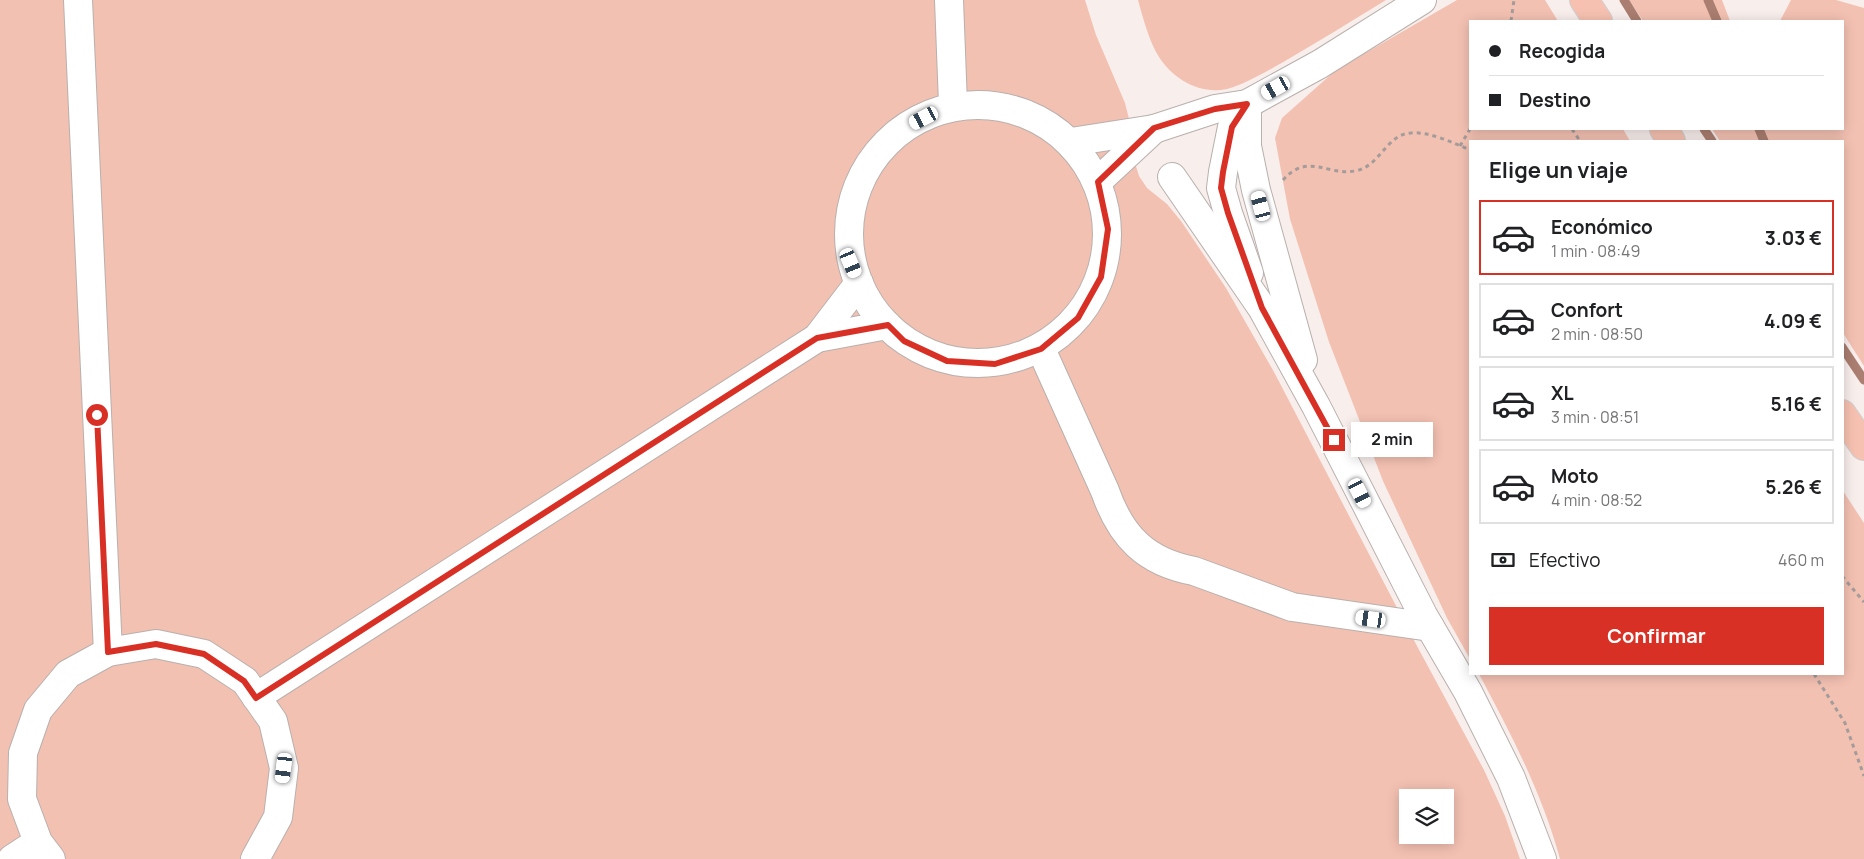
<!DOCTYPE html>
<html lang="es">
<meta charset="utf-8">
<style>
body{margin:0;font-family:Manrope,sans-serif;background:#f6f6f6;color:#202124;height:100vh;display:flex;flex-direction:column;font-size:19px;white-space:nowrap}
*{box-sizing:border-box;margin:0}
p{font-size:16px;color:#757577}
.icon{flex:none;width:28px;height:28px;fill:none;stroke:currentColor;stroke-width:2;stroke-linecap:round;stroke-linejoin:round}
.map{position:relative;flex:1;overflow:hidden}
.panel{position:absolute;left:1469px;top:140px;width:375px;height:535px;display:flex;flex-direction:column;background:#fff;border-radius:0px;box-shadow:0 2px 12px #0003}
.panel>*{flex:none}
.banner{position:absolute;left:1469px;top:20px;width:375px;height:110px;border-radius:0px;box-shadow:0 2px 12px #0003;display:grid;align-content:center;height:110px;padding:0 20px;background:#fff}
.buttons{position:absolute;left:1399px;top:789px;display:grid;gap:10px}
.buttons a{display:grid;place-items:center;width:55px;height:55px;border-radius:0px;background:#fff;box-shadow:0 2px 12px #0003;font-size:25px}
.end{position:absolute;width:22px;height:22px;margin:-11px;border:6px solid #d93025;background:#fff;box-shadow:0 0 0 2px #fff}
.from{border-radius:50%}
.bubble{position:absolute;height:35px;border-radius:0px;background:#fff;box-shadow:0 2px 12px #0003;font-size:16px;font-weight:700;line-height:35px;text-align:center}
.car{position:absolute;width:15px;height:30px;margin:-15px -8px;border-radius:6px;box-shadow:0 0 4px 1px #0007;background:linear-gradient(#fff 24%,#345 0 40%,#fff 0 76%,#345 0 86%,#fff 0)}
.banner b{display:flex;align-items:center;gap:18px;height:48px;font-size:19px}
.banner b+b{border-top:1px solid #e0e0e0}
.banner i{width:12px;height:12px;background:#202124}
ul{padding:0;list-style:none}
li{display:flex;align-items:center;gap:15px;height:75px;margin:0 10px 8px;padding:0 10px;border:2px solid #e0e0e0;border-radius:0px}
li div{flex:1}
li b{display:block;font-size:19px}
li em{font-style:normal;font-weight:700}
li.on{border-color:#d93025}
li>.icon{width:45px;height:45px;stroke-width:1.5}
h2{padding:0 20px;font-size:22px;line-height:60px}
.pay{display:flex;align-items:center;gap:12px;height:55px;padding:0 20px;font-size:19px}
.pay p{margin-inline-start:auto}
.cta{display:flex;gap:10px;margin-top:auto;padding:10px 20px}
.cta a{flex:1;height:58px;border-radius:0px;background:#d93025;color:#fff;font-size:20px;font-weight:700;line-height:58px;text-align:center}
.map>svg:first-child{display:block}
.green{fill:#f3c1b2;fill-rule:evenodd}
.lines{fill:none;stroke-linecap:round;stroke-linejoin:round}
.stream{stroke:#aa7e70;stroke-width:9}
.minor-casing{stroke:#b8b0ad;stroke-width:30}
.highway-casing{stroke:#d0cfcf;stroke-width:30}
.path{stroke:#a39c9a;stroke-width:3;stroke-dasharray:4 4;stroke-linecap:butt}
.minor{stroke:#fff;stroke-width:28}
.highway{stroke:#f6c1b0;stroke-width:28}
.route{stroke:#d93025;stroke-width:6}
</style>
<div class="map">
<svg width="1864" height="859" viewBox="0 0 1864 859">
<rect width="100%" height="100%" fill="#f8eeec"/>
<g class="green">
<path d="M0,0H1085L1096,35L1125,103L1129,119L1135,163L1139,176L1147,188L1167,204L1181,221L1226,288L1274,372L1417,646L1484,770L1505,816L1520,859H0ZM1408,798H1445V835H1408Z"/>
<path d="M1138,0H1386C1352,21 1319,41 1285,61C1269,70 1244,85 1227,89C1200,95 1173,79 1159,57C1149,41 1143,18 1138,0Z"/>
<path d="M1457,0H1545L1558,21H1470V129H1623L1630,141H1470V659L1447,618L1383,481L1329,342L1290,219L1275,138L1282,118L1336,70Z"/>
<path d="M1629,0H1722L1730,21H1643Z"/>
<path d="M1791,0H1836L1864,8V366L1843,333L1842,141H1720L1712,129H1842V21H1780Z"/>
<path d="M1843,491L1864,523V859H1560C1542,793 1511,734 1479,674H1842Z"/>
</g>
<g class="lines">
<g class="stream">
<path d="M1624,0L1637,21"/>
<path d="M1708,0L1717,21"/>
<path d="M1704,129L1712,141"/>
<path d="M1759,129L1764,141"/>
<path d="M1842,347L1864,380"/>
</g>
<g class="minor-casing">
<g id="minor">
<path d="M78,0L108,652"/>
<path d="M949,0L953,104"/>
<path d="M1247,104V146L1256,190L1303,360"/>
<circle cx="978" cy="234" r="129"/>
<path d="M1242,112L1232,127L1223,172L1221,188L1228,213L1249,273"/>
<path d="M1071,142L1154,129L1215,109L1247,104L1320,64L1422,0"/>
<path d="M1172,177L1262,308L1316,406L1423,615L1468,692L1511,778L1542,859"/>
<path d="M1097,182L1154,129"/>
<path d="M817,338L887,325"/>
<path d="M1041,349L1105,491C1121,537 1146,562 1194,571L1292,607L1430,627"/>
<path d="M256,697L817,338L859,283"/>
<path d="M12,859L38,842"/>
<path d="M51,859L38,842L22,799L23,753L38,710L68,674L108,652L156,644L204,654L245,681L273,721L284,768L278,817L255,859"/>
</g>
</g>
<g class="highway-casing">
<g id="highway">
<path d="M1584,0L1598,21"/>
<path d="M1664,129L1671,141"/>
<path d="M1842,414L1864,446"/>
</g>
</g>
<g class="path">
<path d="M1511,21L1514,0"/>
<path d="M1572,129L1580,141"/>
<path d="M1460,146L1470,129"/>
<path d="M1283,180C1308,152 1327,176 1355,171C1380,167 1386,134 1411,133C1428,131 1454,143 1470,150"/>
<path d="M1842,576L1864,602"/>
<path d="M1814,674L1845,723L1864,776"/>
</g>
<use href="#minor" class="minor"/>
<use href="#highway" class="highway"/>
</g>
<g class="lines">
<path class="route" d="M97,415L108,652L156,644L204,654L244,681L256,698L817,338L888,325L904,341L947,361L995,364L1041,349L1078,318L1101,277L1108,229L1098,182L1154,128L1215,109L1247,104L1232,127L1223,172L1221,188L1228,213L1262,308L1334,440"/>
</g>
</svg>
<div class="buttons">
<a><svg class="icon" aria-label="layers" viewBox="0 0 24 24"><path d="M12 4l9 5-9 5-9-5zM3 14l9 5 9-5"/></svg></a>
</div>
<i class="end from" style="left:97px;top:415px"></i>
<i class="end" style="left:1334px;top:440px"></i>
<div class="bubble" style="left:1351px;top:422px;width:82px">2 min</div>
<i class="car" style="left:1276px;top:88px;rotate:241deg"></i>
<i class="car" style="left:924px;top:118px;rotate:243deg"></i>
<i class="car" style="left:1261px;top:206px;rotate:345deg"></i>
<i class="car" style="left:851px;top:263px;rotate:157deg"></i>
<i class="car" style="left:1360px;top:493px;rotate:153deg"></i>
<i class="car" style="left:1371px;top:619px;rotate:278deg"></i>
<i class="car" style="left:284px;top:768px;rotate:187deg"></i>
<div class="banner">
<b><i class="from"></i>Recogida</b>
<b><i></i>Destino</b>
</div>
<section class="panel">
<h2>Elige un viaje</h2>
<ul>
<li class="on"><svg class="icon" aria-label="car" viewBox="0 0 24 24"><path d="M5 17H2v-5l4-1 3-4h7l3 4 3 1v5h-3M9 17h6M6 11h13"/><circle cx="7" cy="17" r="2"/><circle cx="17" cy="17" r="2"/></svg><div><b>Económico</b><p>1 min · 08:49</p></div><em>3.03 €</em></li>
<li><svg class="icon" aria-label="car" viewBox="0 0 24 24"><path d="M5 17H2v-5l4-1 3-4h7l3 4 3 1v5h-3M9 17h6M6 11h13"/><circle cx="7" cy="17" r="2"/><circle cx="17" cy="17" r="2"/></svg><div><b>Confort</b><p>2 min · 08:50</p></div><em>4.09 €</em></li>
<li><svg class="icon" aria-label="car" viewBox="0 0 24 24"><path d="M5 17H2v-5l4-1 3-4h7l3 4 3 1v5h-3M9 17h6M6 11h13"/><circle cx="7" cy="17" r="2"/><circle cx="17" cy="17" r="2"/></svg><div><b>XL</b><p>3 min · 08:51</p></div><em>5.16 €</em></li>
<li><svg class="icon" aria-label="car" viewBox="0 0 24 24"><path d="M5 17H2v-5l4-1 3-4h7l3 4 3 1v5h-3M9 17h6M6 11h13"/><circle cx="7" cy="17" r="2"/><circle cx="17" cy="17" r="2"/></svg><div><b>Moto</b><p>4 min · 08:52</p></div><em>5.26 €</em></li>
</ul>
<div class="pay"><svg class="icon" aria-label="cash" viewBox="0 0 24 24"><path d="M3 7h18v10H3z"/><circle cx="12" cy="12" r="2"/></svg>Efectivo<p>460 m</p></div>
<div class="cta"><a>Confirmar</a></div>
</section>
</div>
